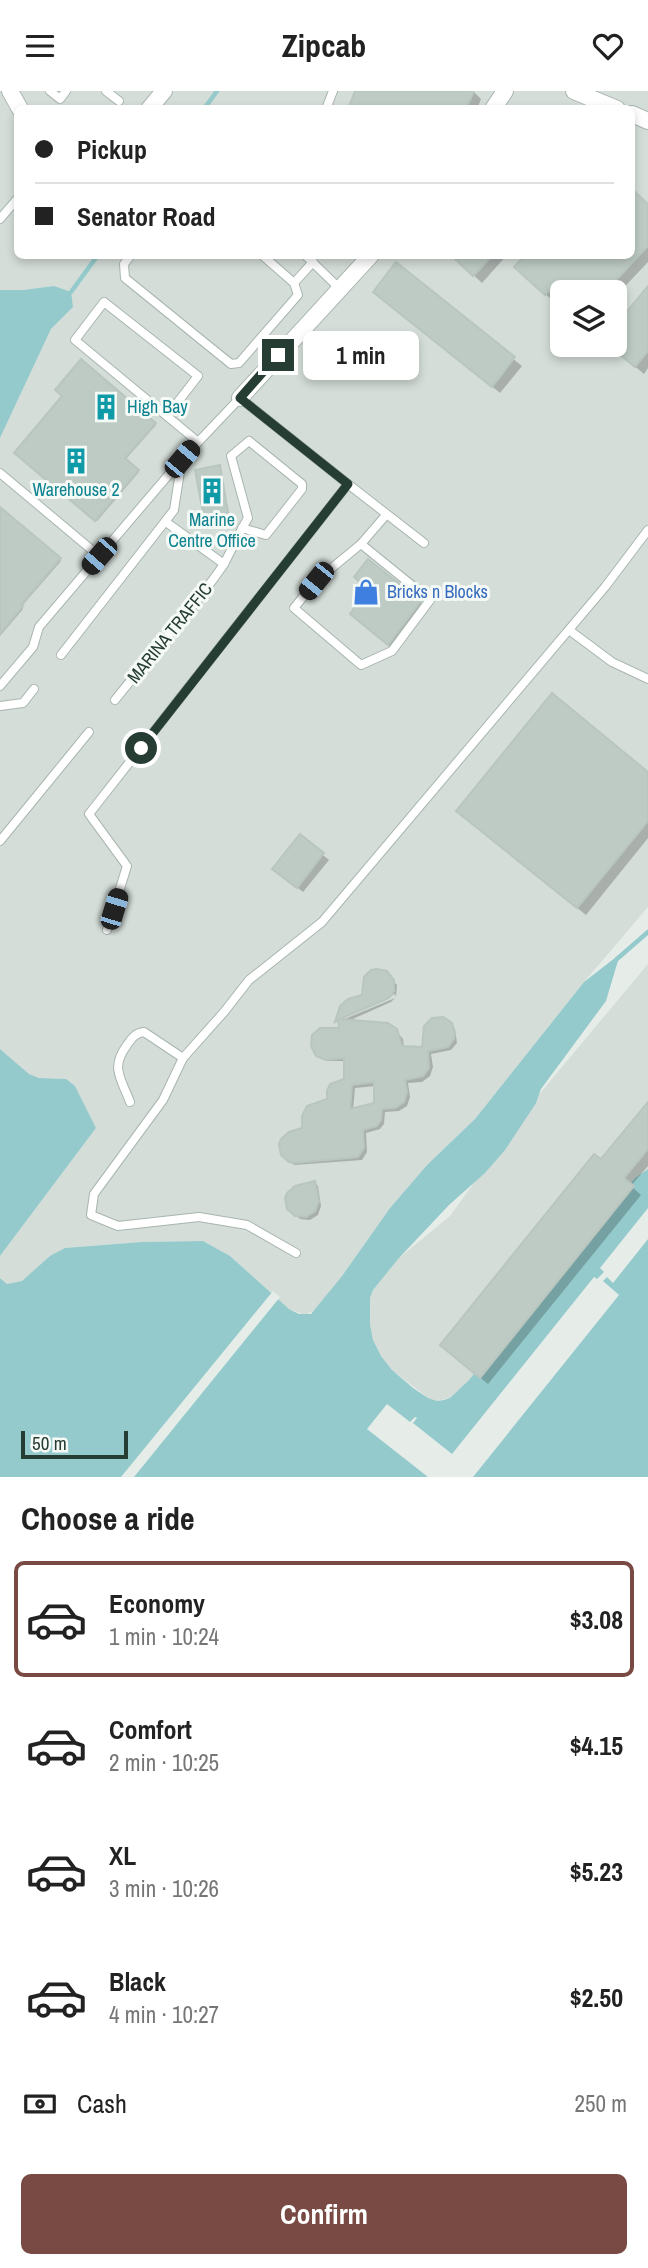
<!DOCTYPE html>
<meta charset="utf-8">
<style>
body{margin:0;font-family:"Archivo Narrow",sans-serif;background:#f2f2f2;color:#222;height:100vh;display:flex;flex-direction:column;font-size:26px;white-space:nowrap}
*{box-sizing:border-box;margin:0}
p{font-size:23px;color:#767676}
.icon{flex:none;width:38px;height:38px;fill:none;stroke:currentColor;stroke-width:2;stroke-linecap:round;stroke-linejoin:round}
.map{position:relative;height:1386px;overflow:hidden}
.panel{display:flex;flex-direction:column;background:#fff;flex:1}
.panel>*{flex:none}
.hud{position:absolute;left:14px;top:14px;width:621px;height:154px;border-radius:10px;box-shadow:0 4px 10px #0003;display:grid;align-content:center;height:154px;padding:0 21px;background:#fff}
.controls{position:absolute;left:550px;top:189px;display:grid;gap:14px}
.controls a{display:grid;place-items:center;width:77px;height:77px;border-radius:10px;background:#fff;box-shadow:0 4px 10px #0003;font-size:35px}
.scale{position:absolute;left:21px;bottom:18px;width:107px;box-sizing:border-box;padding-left:7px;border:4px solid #263d34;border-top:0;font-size:19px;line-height:24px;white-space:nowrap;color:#263d34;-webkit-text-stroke:5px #f6faf7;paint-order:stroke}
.end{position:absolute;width:32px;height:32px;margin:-16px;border:9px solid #263d34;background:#fff;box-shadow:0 0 0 4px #fff}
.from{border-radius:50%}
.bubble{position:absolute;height:49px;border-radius:10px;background:#fff;box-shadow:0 4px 10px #0003;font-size:23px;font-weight:700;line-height:49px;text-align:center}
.car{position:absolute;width:21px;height:42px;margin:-21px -10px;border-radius:9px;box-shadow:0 0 5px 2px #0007;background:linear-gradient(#222 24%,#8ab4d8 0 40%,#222 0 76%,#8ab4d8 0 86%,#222 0)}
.hud b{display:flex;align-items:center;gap:24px;height:66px;font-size:26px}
.hud b+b{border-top:2px solid #e0e0e0}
.hud i{width:18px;height:18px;background:#222}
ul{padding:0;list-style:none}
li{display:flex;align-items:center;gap:21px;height:116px;margin:0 14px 10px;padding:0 7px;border:4px solid transparent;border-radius:10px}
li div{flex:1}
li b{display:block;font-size:26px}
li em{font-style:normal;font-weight:700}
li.selected{border-color:#794a44}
li>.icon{width:63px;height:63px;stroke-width:1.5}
h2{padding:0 21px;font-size:32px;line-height:84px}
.pay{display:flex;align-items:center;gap:18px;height:77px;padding:0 21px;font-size:26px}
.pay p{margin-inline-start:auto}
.primary-button{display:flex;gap:14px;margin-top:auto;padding:14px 21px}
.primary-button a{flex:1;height:80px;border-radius:10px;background:#794a44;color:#fff;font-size:28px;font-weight:700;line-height:80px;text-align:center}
header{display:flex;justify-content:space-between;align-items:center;height:91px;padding:0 21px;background:#fff;font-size:32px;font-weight:700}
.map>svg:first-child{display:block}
.built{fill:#d4ddd8;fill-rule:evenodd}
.water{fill:#94cacc}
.pier{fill:#e6ede9}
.shadow{fill:#0003;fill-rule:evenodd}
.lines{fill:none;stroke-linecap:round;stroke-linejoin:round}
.stream{stroke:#94cacc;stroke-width:4.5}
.building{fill:#becbc4;stroke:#b9c6bf;stroke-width:2;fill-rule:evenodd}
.lane-casing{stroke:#a9b5af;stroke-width:10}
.street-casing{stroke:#a9b5af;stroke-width:18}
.lane{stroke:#fff;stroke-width:8}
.street{stroke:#fff;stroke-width:16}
.route{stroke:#263d34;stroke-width:9}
.labels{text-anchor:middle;stroke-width:6;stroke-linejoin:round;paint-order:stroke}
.culture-label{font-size:18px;fill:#0d838f;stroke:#f6faf7}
.shop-label{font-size:18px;fill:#366cbe;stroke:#f6faf7;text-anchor:start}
.street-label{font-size:18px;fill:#263d34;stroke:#f6faf7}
</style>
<header><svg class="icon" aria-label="menu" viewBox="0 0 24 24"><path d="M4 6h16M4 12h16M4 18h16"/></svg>Zipcab<svg class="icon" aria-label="heart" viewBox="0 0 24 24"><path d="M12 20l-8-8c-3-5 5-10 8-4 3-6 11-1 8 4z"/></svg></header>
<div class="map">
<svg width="648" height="1386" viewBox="0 0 648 1386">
<rect width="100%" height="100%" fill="#e6ede9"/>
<g class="built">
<path d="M0,0H648V816L584,891L475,1028L427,1074L390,1117L342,1185L315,1219L305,1224L289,1218L230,1165L203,1150L140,1151L65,1157L22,1190L7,1193L0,1187V1165L96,1037L75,995L66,988L39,987L29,983L0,958V347L51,238L73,216L54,195L23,199H0ZM18,18H632V164H18ZM562,201H614V254H562Z"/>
<path d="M648,873V1078L635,1087L469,1289L450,1307L437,1310L428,1307L392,1279L381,1265L373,1249L370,1233V1207L373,1199L399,1167L450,1125L536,1007Z"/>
</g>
<g class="water">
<path d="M54,195L71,201L73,216L51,238L0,347V199H23Z"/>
<path d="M620,863L606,910L541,998L536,1012L505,1059L485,1082L449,1114L399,1167L373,1199L370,1207V1233L373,1249L381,1265L392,1279L413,1297L428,1307L437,1310L444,1309L450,1307L469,1289L635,1087L648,1078V1386H0V1187L7,1193L22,1190L50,1165L65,1157L141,1151L203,1150L230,1165L289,1218L299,1223H311L342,1185L390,1117L427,1074L475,1028L584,891Z"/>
<path d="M0,958L29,983L39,987L66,988L75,995L96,1037L0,1165Z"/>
</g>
<g class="pier">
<path d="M648,1117V1148L613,1192L607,1186L603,1190L619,1204L473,1386H428L367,1338L387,1313L410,1331L415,1326L417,1327L413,1332L452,1363L594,1186L597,1188L604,1181L600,1177Z"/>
<path d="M273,1200L280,1206L134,1386H121Z"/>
</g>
<g class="shadow">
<path d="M357,0H473L481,8L477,18H351Z"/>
<path d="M636,105L648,116V171L614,207V201H562L554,211L517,176L632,164V109Z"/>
<path d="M452,164H507L482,192Z"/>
<path d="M397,174L522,275L500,302L375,201Z"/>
<path d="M648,197V277L644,283L609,254H614Z"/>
<path d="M81,270L156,334L125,369L139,381L97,430L17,362L65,305Z"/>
<path d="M220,377L229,423L206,427L205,426Z"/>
<path d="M0,418L61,470L21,516L23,518L0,545Z"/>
<path d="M420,511L428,519L396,561L360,531Z"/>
<path d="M648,683V747L586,824L466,727Z"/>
<path d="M300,745L329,769L303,801L280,783Z"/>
<path d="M390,886L397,894L396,906L395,903L340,926V930L395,907L391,911L346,931L396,940L403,948L404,956L424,958L451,934L455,938L457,952L451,959L431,963L433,976L430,985L422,991L408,992L410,1006L407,1015L399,1020L385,1021L384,1033L380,1038L366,1042L367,1061L362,1069L294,1074L283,1063L346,990V970H326L314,959L340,938V934L337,930L342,916L363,906ZM376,995V1013L353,1019L355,997Z"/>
<path d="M648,1013V1075L631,1095L641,1104L488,1293L450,1262Z"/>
<path d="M315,1092L318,1095L321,1115L318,1124L310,1129L300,1128L289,1117Z"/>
</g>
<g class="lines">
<g class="stream">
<path d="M204,18L217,0"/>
<path d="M71,201L98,164"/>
<path d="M617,868L648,841"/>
</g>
</g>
<g class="building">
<path d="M355,0H474L466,18H348Z"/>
<path d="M632,98L648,113V155L605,201H562V208L551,198L545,204L514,176L525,164H632Z"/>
<path d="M451,164H493L473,185Z"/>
<path d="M396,171L515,266L492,296L373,201Z"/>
<path d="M648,195V260L635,276L614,259V236Z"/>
<path d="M81,268L156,332L125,367L139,379L95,430L14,362L62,305L55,299Z"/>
<path d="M220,374L228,422L204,427L195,379Z"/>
<path d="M0,416L61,467L21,514L23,515L0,543Z"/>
<path d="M368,468L421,510L388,554L350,523L367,498L354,486Z"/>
<path d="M552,602L648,681V730L577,817L456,720Z"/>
<path d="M300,743L324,762L297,797L272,778Z"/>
<path d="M377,878L387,880L394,889V900L391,905L387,908L340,928L388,932L397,938L402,955L422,956L424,935L432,927L443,926L452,932L455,942L454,948L448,956L428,960L429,977L423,985L405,989L407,1001L404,1011L395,1017L382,1018L381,1029L377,1035L363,1039L364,1057L358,1066L294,1072L289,1071L281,1064L279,1053L281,1048L289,1041L302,1037V1025L307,1015L327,1008V1000L330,993L344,988V967L326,969L316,965L311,955L312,944L320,937H339L338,929L335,931L340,915L348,908L362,904L364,886L371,879ZM374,991V1012L350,1018L352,994Z"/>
<path d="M648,1011V1058L624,1087L634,1095L480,1287L440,1254L594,1063L601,1068Z"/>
<path d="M315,1090L319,1110L315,1120L306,1126L295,1125L287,1118L285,1107L287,1102L295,1095Z"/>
</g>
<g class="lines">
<g class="lane-casing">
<g id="lane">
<path d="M50,0L60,8L66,0"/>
<path d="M106,0L119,10"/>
<path d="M326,18L333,0"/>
<path d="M0,128L18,107"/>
<path d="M131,164L124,173L125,187L231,273L239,272L298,204L294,192"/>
<path d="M262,164L294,192L313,171"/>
<path d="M305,164L340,198"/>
<path d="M167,325L198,285L104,211L75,249L197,350"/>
<path d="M0,382L99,465"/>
<path d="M348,393L424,452"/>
<path d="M166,431L224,473C232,458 239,442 248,427L231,365L249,350L302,393V398L266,444L242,437"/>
<path d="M361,453L430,509L392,560L361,574L294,517L316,490Z"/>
<path d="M361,453L386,424"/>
<path d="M569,539L612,571L648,588"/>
<path d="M61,564L174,419L182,368L240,307L348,393L89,723L127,775L107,839"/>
<path d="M0,595L33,556L39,536L182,368"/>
<path d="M115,609C151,563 191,522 224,473"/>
<path d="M0,615L23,612L34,598"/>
<path d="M0,750L89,641"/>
<path d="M183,967L163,1009L94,1103L91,1124L118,1135L199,1126L247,1134L296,1162"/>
<path d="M130,1011C121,987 110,977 127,954C132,947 135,942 144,941L183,967L224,921L249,889L322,831L605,496L648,439"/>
</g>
</g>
<g class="street-casing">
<g id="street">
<path d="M10,0L20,18"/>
<path d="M574,0L617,18"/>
<path d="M149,18L164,0"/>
<path d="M493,18L505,0"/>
<path d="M632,23L648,30"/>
<path d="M240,307L371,164"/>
</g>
</g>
<use href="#lane" class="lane"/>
<use href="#street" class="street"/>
</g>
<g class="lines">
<path class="route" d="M141,657L348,393L240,307L278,264"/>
</g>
<defs>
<g id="building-bare" transform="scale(2.1)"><path d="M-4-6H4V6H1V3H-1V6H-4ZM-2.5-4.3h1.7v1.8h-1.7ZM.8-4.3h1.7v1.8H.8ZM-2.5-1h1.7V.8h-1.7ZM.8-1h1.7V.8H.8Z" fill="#0f9aa8" stroke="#f6faf7" stroke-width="2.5" paint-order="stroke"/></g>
<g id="shop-bare" transform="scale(2.1)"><path d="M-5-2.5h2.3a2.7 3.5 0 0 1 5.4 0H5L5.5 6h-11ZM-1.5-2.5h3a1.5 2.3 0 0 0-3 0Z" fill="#3f7fe0" stroke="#f6faf7" stroke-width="2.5" paint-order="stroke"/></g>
</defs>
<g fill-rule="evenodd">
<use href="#building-bare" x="106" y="316"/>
<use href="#building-bare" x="76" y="370"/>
<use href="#building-bare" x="212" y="400"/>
<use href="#shop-bare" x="366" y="501"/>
</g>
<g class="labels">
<g class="culture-label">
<text x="127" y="322" text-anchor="start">High Bay</text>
<text x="76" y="405">Warehouse 2</text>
<text x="212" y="435">Marine<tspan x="212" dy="21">Centre Office</tspan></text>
</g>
<g class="shop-label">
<text x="387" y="507">Bricks n Blocks</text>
</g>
<g class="street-label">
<text transform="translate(170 542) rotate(-51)" y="6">MARINA TRAFFIC</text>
</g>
</g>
</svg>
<div class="controls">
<a><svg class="icon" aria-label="layers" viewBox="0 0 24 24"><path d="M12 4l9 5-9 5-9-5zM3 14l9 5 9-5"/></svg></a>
</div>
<div class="scale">50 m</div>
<i class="end from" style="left:141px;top:657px"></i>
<i class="end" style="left:278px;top:264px"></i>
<div class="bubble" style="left:303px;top:240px;width:116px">1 min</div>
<i class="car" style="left:182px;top:368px;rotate:40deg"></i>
<i class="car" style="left:99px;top:465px;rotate:221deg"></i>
<i class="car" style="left:316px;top:490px;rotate:219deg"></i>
<i class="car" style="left:114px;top:818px;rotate:17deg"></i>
<div class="hud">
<b><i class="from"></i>Pickup</b>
<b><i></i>Senator Road</b>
</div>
</div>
<section class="panel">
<h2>Choose a ride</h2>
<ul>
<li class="selected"><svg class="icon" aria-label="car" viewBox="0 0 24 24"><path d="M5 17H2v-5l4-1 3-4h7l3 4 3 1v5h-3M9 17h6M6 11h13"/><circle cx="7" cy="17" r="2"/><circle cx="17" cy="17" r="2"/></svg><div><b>Economy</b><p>1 min · 10:24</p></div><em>$3.08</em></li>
<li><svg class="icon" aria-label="car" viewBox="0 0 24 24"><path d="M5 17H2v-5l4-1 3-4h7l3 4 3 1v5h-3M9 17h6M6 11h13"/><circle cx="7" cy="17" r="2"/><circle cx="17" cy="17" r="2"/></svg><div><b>Comfort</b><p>2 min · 10:25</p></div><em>$4.15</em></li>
<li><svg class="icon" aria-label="car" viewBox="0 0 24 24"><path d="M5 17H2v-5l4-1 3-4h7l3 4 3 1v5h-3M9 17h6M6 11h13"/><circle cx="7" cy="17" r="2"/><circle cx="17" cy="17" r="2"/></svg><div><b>XL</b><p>3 min · 10:26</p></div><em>$5.23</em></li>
<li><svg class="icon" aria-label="car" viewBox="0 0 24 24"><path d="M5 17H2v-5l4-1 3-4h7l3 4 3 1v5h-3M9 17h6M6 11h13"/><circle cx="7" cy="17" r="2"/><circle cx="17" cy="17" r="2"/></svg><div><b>Black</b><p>4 min · 10:27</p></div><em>$2.50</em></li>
</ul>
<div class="pay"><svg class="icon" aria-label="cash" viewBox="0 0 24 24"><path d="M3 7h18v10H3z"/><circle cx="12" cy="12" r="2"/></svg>Cash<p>250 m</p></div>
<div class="primary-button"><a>Confirm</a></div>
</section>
